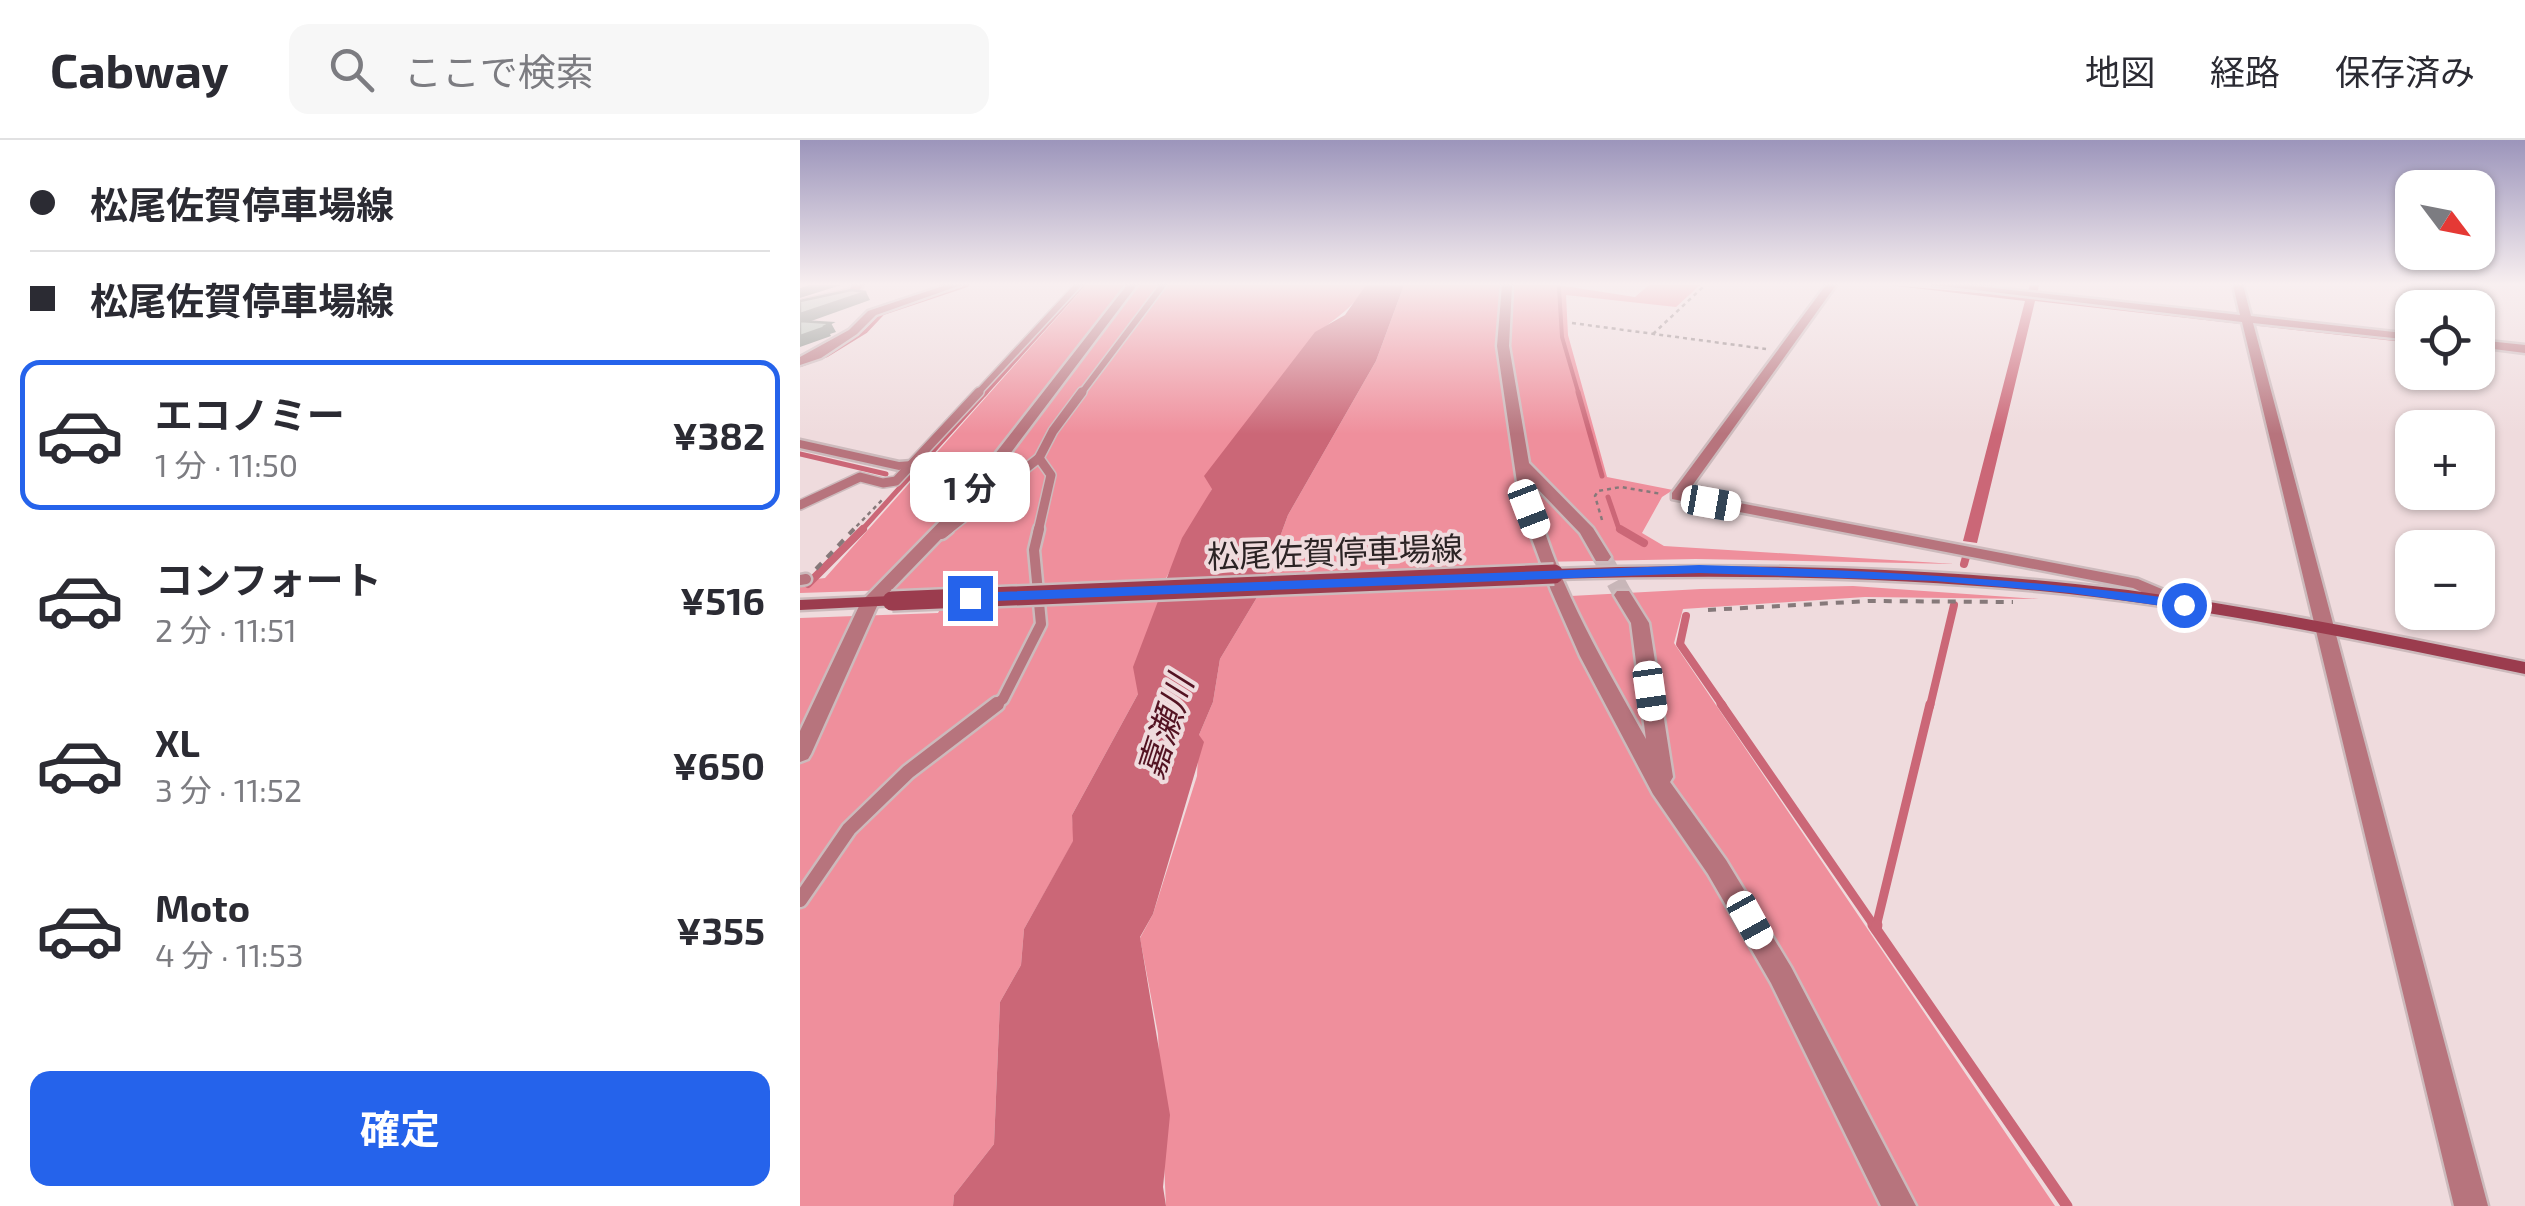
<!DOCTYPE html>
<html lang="ja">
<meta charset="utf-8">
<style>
body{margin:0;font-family:"Exo 2","Noto Sans JP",sans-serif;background:#f7f7f7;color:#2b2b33;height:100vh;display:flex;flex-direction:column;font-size:38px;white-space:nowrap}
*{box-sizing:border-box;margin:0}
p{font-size:32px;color:#7c7c81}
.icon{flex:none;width:55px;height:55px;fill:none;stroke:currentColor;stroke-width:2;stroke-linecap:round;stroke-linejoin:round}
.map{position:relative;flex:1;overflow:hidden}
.details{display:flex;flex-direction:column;background:#fff;width:800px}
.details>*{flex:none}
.hud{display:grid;align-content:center;height:220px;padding:0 30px;background:#fff}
.needle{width:65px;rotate:122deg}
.buttons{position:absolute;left:1595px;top:30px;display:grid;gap:20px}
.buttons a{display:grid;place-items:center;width:100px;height:100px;border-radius:20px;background:#fff;box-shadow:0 2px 8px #0004;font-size:50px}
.end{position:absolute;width:45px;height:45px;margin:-22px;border:12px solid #2563eb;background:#fff;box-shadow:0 0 0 5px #fff}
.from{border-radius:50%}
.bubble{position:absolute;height:70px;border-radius:20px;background:#fff;box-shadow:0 2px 8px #0004;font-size:32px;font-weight:700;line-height:70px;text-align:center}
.car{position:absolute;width:30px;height:60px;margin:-30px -15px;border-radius:12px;box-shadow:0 0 8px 2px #0007;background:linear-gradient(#fff 24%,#345 0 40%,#fff 0 76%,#345 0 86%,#fff 0)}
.hud b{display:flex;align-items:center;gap:35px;height:95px;font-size:38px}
.hud b+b{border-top:2px solid #e1e1e2}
.hud i{width:25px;height:25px;background:#2b2b33}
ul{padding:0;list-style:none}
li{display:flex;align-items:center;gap:30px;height:150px;margin:0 20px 15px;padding:0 10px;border:5px solid transparent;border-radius:20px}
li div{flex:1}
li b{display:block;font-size:38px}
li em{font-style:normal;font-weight:700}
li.current{border-color:#2563eb}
li>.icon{width:90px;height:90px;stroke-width:1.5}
.primary-button{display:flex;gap:20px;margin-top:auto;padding:20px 30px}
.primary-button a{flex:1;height:115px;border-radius:20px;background:#2563eb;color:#fff;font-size:40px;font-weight:700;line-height:115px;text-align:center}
header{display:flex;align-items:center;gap:60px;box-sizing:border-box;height:140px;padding:0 50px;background:#fff;border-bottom:2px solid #e1e1e2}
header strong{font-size:48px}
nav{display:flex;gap:55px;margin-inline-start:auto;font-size:35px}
.search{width:700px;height:90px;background:#f7f7f7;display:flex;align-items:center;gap:25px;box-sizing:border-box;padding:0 35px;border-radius:20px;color:#7c7c81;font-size:38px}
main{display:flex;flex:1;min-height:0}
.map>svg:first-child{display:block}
.green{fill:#ef8f9c}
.water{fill:#cb6777}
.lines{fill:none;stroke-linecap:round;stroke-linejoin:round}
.stream-far4{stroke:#cb6777;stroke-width:4}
.stream-far3{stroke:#cb6777;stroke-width:5}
.stream-far2{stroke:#cb6777;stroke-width:8}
.stream-far1{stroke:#cb6777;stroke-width:9}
.stream{stroke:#cb6777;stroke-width:11}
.street-tunnel{stroke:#c8b6b8;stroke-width:19;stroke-dasharray:19 9;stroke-linecap:butt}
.lane-far3-casing{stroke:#ccbabc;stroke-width:9}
.lane-far2-casing{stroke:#ccbabc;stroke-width:12}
.lane-far1-casing{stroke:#ccbabc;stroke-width:15}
.lane-casing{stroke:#ccbabc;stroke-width:19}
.street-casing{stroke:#ccbabc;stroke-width:5}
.secondary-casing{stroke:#ccbabc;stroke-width:5}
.path-far1{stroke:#86797a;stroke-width:2.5;stroke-dasharray:4 4;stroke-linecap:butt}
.path{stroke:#86797a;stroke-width:4;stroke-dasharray:8 8;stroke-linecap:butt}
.lane-far3{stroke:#b7747d;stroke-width:6}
.lane-far2{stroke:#b7747d;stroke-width:9}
.lane-far1{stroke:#b7747d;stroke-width:10}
.lane{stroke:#b7747d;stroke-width:14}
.street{fill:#b7747d;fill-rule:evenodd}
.secondary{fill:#9b3c4e;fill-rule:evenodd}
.secondary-bridge-casing{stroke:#ccbabc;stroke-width:24;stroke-linecap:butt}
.secondary-bridge{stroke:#9b3c4e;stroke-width:19}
.shaded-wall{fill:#7e8982}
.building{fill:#b4c4b9;stroke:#7e8982;stroke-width:2.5}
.route{fill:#2563eb}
.labels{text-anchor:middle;stroke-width:8;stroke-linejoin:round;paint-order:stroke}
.street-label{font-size:32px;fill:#2b2324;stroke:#efdbdd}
.water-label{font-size:35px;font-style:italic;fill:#531322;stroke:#efdbdd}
</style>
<header>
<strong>Cabway</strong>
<div class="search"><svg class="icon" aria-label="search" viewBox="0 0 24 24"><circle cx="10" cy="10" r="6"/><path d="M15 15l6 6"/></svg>ここで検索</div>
<nav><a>地図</a><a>経路</a><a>保存済み</a></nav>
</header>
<main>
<section class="details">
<div class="hud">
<b><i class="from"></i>松尾佐賀停車場線</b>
<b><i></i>松尾佐賀停車場線</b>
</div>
<ul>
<li class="current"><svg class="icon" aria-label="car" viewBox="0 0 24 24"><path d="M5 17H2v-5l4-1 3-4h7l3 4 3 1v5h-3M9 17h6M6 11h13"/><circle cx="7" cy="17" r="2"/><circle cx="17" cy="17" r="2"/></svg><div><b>エコノミー</b><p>1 分 · 11:50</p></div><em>¥382</em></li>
<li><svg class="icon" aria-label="car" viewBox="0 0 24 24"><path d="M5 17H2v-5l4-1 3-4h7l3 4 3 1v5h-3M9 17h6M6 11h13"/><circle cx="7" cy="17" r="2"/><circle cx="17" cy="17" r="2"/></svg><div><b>コンフォート</b><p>2 分 · 11:51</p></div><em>¥516</em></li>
<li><svg class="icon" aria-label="car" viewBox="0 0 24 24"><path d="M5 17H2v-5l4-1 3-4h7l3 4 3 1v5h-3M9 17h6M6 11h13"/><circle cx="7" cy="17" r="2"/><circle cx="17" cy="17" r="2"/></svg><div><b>XL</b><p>3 分 · 11:52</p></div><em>¥650</em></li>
<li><svg class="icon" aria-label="car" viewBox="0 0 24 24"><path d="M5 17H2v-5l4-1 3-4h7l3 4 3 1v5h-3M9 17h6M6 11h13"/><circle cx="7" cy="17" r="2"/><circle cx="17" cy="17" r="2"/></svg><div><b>Moto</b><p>4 分 · 11:53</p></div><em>¥355</em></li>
</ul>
<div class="primary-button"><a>確定</a></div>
</section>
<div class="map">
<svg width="1725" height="1066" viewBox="0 0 1725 1066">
<rect width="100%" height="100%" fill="#efdbdd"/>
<g class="green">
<path d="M286,145H566C551,175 521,183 503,210L412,349L362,446L338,554L272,675L274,700L224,789L221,825L200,862L194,1004L154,1055L153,1066H0V478L138,473L152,448L0,453V441L25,438Z"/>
<path d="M604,145H757L835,157L849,145H900L876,167L766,155L768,195L807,337L873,350L862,357L842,393L864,406L1155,424L896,419L738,422L752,457L901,449L1053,446L1239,459L1065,457L883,469L874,503L1255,1066H366L358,894L340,798L353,774L397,636L399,595L413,562L420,519L459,454L488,375L576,221Z"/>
</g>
<g class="water">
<path d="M566,145H604L576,221L488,375L459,454L420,519L413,562L399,595L404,602L353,774L340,797L370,975L363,1047L366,1066H153L154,1055L194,1004L200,862L221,825L224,789L273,701L272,675L338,554L333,527L382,398L412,349L404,336L515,192L545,175Z"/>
<path d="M1088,145L1226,157L1230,145H1239L1236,158L1612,199V203L1235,161L1177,403L1163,401L1225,161Z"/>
</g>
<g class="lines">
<g class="stream-far4">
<path d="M759,148L762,197L779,255"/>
<path d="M0,225L27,215L66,191L83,173L167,145"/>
<path d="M184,255L283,145"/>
</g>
<g class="stream-far3">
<path d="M778,252L802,336"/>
<path d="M0,314L86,334"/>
<path d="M808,357L819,389L824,392"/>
<path d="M60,392L186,252"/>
</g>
<g class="stream-far2">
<path d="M820,389L844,403"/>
<path d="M1164,424L1166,417"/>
<path d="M8,444L63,389"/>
<path d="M886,476L880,504L923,566"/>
<path d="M1130,566L1154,465"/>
</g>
<g class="stream-far1">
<path d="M921,564L1075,787"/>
<path d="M1076,787L1130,564"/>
</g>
<g class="stream">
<path d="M1073,785L1267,1066"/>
<path d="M1076,789L1077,785"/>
</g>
<path class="street-tunnel" d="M802,417L823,455"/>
<g class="lane-far3-casing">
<g id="lane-far3">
<path d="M176,255L278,145"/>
<path d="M280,255L363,145"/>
</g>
</g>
<g class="lane-far2-casing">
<g id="lane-far2">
<path d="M0,365L60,337L83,343L96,341L179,252"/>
<path d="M145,392L239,318L253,291L282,252"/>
<path d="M238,392L251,335L239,318"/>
</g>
</g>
<g class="lane-far1-casing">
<g id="lane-far1">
<path d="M142,394L148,389"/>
<path d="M0,440L6,439"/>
<path d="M194,566L203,559L241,484L234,410L239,389"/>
</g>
</g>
<g class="lane-casing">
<path id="lane" d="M0,760L49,689L108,632L197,564"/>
</g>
<g class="street-casing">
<g id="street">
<path d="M53,145H63L57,154L0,167V161L49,150Z"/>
<path d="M146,145H161L76,175L57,194L21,218L0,225V217L49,190L68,171Z"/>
<path d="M327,145H337L164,375L78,464L11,614L8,619L0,622V591L61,462L152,369Z"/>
<path d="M702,145H712L709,206L729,323L793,388L811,417L808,421H796L780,393L733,344C747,429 804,523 846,599L831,483L814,455L817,451H829L849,483L873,637L870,642L926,720L991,827L1116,1066H1081L971,843L908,734L853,654L780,516L751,450L721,369L697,206Z"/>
<path d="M1026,145H1036L887,353L1338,439L1390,461L1393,465L1390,469H1378L1333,448L872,359V353Z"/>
<path d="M1133,145H1166L1440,175L1433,145H1443L1451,176L1612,194V200L1453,183L1688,1066H1654L1442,182Z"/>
<path d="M1678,200L1725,205V213L1678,207Z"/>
<path d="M0,300L99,322L112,321L119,325L99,330L0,308Z"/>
</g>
</g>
<g class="secondary-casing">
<g id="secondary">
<path d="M818,427C989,424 1159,429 1328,450C1461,468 1593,495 1725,522V534C1574,503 1423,471 1269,454C1098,436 926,434 754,439L745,434L754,429Z"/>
<path d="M92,456L98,457L101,461L98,465L0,470V460Z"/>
</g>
</g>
<g class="path-far1">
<path d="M772,183L966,209"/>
<path d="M853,194L905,145"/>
<path d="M802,380L795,356L798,351L821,347L862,354"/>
<path d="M51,392L82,360"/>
</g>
<g class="path">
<path d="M16,429L54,389"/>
<path d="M908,470L1069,461L1213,462"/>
</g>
<use href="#lane-far3" class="lane-far3"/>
<use href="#lane-far2" class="lane-far2"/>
<use href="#lane-far1" class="lane-far1"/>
<use href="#lane" class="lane"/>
<use href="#street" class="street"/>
<use href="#secondary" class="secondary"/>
<g class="secondary-bridge-casing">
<path id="secondary-bridge" d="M92,461L754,434"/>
</g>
<use href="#secondary-bridge" class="secondary-bridge"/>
</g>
<g class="shaded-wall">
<path d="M10,145H41L0,158V148Z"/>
<path d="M66,152L70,160L0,185V174Z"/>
<path d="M31,183L36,192L30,194L31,196L0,207V196Z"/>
</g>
<g class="building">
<path d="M51,150L66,152L0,174V161Z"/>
<path d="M0,181L31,183L23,187H26L0,196Z"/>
</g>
<linearGradient id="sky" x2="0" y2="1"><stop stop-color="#9c95bb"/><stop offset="0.49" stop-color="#f8eff0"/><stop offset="1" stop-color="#f8eff0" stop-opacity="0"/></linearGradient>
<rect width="1725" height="294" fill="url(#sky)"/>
<path class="route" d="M899,425C1062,430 1222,438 1384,460L1391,465L1384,469L1270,453L1135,441L899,433L170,462L162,458L170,453Z"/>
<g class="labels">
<g class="street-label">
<text transform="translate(535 413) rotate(-2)" y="11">松尾佐賀停車場線</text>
</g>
<g class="water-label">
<text transform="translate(366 587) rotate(-72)" y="12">嘉瀬川</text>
</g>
</g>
</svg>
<div class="buttons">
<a><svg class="needle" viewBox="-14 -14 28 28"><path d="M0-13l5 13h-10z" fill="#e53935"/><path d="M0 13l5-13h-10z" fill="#7c7c81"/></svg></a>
<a><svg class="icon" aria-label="locate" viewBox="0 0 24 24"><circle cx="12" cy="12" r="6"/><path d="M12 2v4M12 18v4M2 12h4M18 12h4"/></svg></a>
<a>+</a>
<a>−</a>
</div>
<i class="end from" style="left:1384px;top:465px"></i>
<i class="end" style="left:170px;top:458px"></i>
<div class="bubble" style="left:110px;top:312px;width:120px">1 分</div>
<i class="car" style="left:911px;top:363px;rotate:100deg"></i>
<i class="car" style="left:729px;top:369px;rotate:159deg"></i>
<i class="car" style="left:850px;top:551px;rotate:172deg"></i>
<i class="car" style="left:950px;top:780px;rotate:151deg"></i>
</div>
</main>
